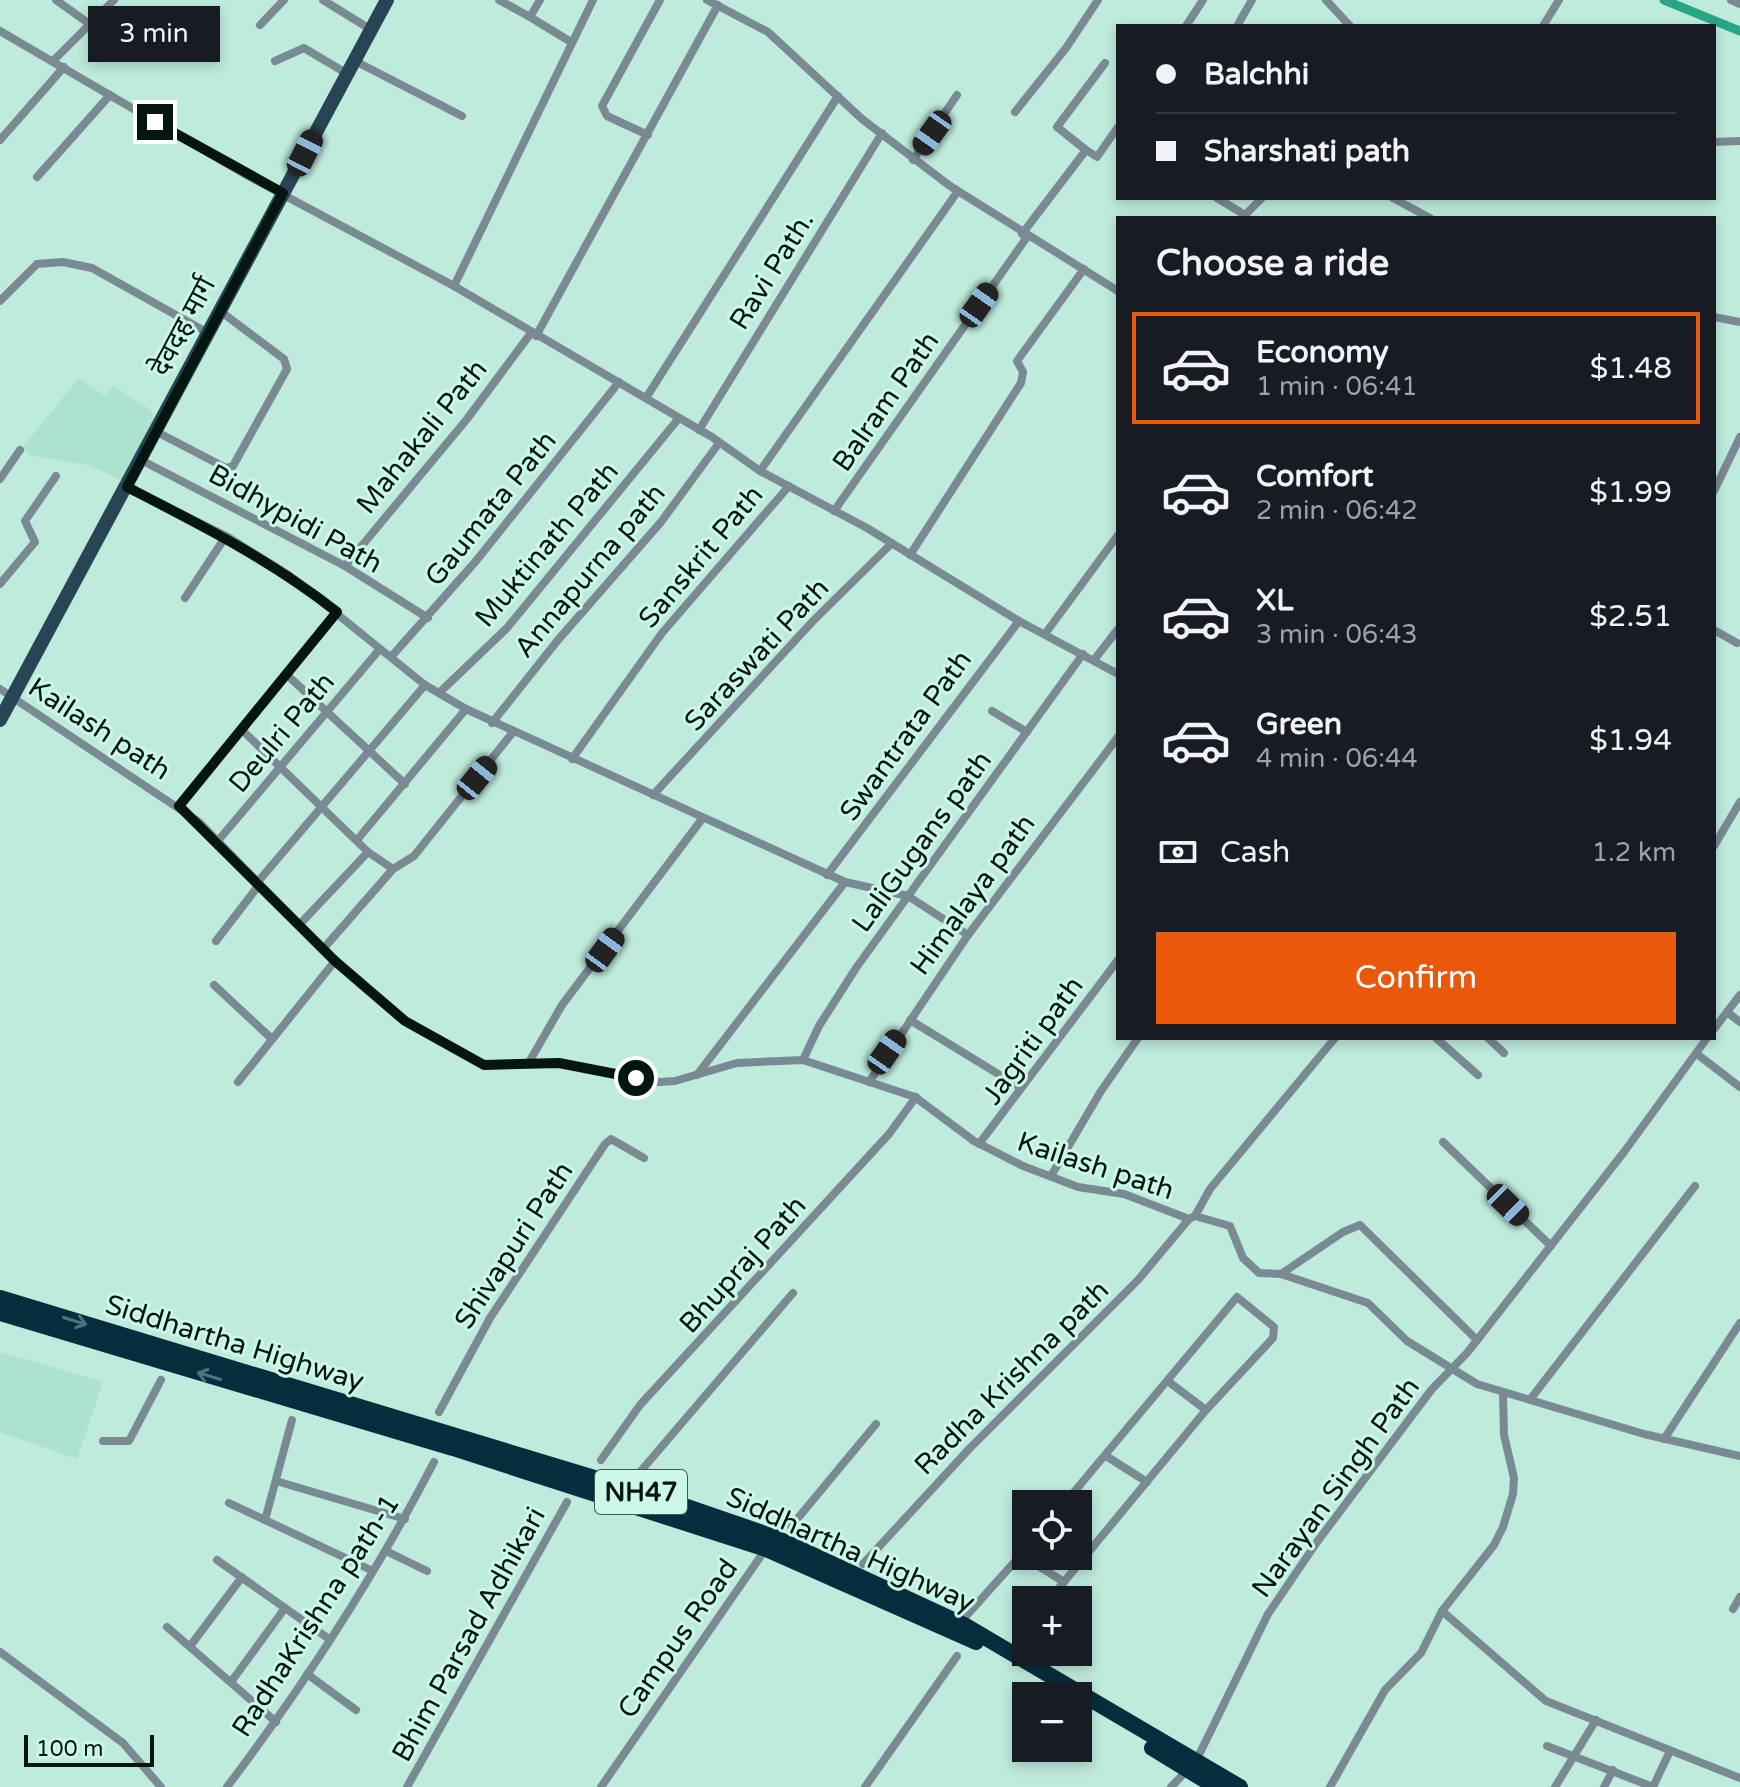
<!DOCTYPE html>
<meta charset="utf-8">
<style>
body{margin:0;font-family:"Varela Round","Noto Sans Devanagari",sans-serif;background:#20242c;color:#f1f3f6;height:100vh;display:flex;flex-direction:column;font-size:30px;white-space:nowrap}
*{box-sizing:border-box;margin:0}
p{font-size:26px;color:#9ea1a6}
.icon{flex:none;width:44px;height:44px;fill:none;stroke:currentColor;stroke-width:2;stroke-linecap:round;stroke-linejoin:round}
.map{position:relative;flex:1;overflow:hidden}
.drawer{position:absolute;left:1116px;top:216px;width:600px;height:824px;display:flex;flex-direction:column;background:#171b24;border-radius:0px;box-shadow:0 4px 12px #0003}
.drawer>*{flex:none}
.hud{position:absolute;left:1116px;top:24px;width:600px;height:176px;border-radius:0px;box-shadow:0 4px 12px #0003;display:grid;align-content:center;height:176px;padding:0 40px;background:#171b24}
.fabs{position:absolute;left:1012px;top:1490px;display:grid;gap:16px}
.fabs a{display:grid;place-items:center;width:80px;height:80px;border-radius:0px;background:#171b24;box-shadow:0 4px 12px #0003;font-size:40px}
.scale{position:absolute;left:24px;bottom:20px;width:130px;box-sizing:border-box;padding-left:8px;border:4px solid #051611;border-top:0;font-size:22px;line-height:28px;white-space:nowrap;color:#051611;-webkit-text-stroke:6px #cbf8e8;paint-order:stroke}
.end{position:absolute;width:36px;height:36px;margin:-18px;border:10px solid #051611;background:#fff;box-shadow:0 0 0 4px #fff}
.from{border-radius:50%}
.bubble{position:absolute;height:56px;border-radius:0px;background:#171b24;box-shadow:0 4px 12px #0003;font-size:26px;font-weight:600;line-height:56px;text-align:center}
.car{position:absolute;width:24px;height:48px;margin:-24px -12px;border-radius:10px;box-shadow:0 0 6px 2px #0007;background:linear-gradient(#222 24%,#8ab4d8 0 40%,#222 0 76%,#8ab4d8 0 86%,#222 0)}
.hud b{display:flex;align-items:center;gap:28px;height:76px;font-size:30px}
.hud b+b{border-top:2px solid #363941}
.hud i{width:20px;height:20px;background:#f1f3f6}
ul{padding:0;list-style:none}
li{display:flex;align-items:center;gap:24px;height:112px;margin:0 16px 12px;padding:0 24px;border:4px solid transparent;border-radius:0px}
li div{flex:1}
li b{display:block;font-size:30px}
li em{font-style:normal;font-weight:600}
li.current{border-color:#ea580c}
li>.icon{width:72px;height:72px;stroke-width:1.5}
h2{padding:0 40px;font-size:36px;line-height:96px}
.pay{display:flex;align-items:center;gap:20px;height:88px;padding:0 40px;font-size:30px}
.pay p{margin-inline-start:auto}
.button{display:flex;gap:16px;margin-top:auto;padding:16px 40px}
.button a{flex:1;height:92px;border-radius:0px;background:#ea580c;color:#fff;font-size:32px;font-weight:600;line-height:92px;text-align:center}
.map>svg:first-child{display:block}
.built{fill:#ace2cf}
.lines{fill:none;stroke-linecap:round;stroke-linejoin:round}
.canal{stroke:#29a586;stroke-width:9}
.street{stroke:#7a8a93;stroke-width:8}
.primary{stroke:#274554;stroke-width:14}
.highway{stroke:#062d3e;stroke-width:16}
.oneway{stroke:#4b747a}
.route{stroke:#051611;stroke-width:10}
.labels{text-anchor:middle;stroke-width:6;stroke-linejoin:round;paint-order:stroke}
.shield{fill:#cbf8e8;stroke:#405a52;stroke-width:2}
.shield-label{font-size:26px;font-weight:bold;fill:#051611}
.street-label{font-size:28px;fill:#051611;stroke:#cbf8e8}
</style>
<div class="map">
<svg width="1740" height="1787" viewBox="0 0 1740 1787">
<rect width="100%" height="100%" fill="#beebdb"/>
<g class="built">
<path d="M79,378L105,396L113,386L151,410L156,423L123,481L88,465L29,455L23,447Z"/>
<path d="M0,1352L103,1382L77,1459L0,1432Z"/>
</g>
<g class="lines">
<path class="canal" d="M1664,0L1740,31"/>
<g class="street">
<path d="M56,0L91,25"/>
<path d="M323,0L370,29"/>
<path d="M499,0L530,17"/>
<path d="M540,0L530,17L571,42"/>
<path d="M707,0L768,32L862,119L950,186L1118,291"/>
<path d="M1326,0L1350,26"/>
<path d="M1731,0L1740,4"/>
<path d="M260,25L284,0"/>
<path d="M1186,26L1203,0"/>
<path d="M1237,26L1252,0"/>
<path d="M1543,26L1559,0"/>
<path d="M0,31L250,177L454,286L712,437L760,471L867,528L1019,621L1118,674"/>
<path d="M353,60L462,116"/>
<path d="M53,61L114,0"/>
<path d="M275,61L304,48L346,73"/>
<path d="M1015,112L1066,48L1098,0"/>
<path d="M648,135L607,116L602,106L660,0"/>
<path d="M0,140L64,67"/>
<path d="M1714,142L1740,141"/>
<path d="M1086,150L1057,127L1105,63"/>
<path d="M913,160L957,95"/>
<path d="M37,177L110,95"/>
<path d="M1217,198L1245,215L1262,198"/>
<path d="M1393,198L1430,218"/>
<path d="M1022,234L1086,150L1097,157L1118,127"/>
<path d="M454,286L593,0"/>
<path d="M0,301L37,264L63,262L92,268L208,333"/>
<path d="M1714,317L1740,322"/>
<path d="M536,336L718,5"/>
<path d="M646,398L838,96"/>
<path d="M699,430L882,133"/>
<path d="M157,432L226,468L233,466L287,369L284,359L220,311"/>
<path d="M141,460L345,566L428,618"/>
<path d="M760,471L958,191"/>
<path d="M0,479L20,450"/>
<path d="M127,487L226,536L290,576L425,685L466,709L845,882L908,896L968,935"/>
<path d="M1714,491L1740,437"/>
<path d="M834,511L1027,237"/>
<path d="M910,555L1021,383L1023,372L1017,361L1084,269"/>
<path d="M345,566L467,419L531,333"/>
<path d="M0,584L35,542L25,521L56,476"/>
<path d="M185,598L226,536"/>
<path d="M1714,630L1737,643"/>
<path d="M1045,634L1118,535"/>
<path d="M391,657L476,561L619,382"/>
<path d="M1094,660L1118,629"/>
<path d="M286,674L405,784"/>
<path d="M0,689L199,822L335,961L405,1021L484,1065L559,1063L659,1082L675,1081L737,1063L803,1060L915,1097L974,1141L1023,1166L1078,1187L1124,1194L1189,1219"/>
<path d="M439,693L507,628L679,418"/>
<path d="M992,711L1027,732"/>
<path d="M492,723L558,640L661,522L719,443"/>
<path d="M242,730L368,852L393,869"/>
<path d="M572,759L662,633L789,486"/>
<path d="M653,795L813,621L892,543"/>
<path d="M179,806L337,612"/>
<path d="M357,840L466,709"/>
<path d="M217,842L379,650"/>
<path d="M1714,846L1740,802"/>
<path d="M827,875L1019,621"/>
<path d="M257,883L425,685"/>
<path d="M300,924L368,852"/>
<path d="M216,941L259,885"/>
<path d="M324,948L393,869L414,856L513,732"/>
<path d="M214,985L272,1039"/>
<path d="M1727,1012L1740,1022"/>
<path d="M910,1020L1021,1088"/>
<path d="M1714,1029L1740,995"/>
<path d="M1436,1038L1478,1075"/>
<path d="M1488,1038L1504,1053"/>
<path d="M1697,1054L1740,1087"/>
<path d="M803,1060L819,1026L856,968L1083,654"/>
<path d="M528,1064L562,1005L702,819"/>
<path d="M697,1075L845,882"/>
<path d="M238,1082L335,961"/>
<path d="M869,1082L968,935L1118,737"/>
<path d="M1443,1142L1551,1246"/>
<path d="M979,1144L1118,960"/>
<path d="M1051,1176L1101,1091L1138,1038"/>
<path d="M1195,1216L1210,1189L1335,1038"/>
<path d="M1189,1219L1195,1216L1230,1226L1243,1258L1259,1273L1281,1274L1368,1303L1407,1341L1477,1384L1644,1434L1740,1456"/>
<path d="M1281,1274L1343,1232L1360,1225L1477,1340"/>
<path d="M1169,1382L1206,1410"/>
<path d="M1532,1397L1695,1186"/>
<path d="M439,1412L490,1318L605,1144L611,1139L644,1158"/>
<path d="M1664,1439L1740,1323"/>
<path d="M103,1441H129L161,1380"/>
<path d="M1106,1456L1147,1482"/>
<path d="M601,1460L640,1405L889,1134L916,1097"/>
<path d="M640,1472L793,1293"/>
<path d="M276,1481L405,1519"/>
<path d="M229,1503L373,1571"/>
<path d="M265,1520L292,1420"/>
<path d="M386,1551L427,1571"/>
<path d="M1021,1555L1064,1582"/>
<path d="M217,1560L329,1639"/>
<path d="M863,1564L970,1448L1138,1280L1189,1219"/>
<path d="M1049,1600L1206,1410L1273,1338L1274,1327L1237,1297L1064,1504"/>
<path d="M1733,1609L1740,1597"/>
<path d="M1442,1611L1546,1701L1740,1778"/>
<path d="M967,1615L1026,1549"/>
<path d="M167,1627L276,1722"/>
<path d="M1016,1640L1026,1627"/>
<path d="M191,1645L242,1577"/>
<path d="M0,1652L123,1743L161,1787"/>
<path d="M307,1674L356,1710"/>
<path d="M231,1682L285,1608"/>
<path d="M1547,1746L1653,1787"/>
<path d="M227,1787C304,1685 375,1576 434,1462"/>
<path d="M407,1787L567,1502"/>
<path d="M601,1787L774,1537L780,1525L793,1524L876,1424"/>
<path d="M865,1787L957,1656"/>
<path d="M1171,1787L1196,1761L1268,1614L1317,1542L1432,1389L1467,1353L1624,1152L1707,1038"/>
<path d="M1330,1787L1385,1690L1421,1653L1442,1611L1494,1545L1503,1527L1513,1494L1514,1478L1504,1435L1503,1393"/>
<path d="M1555,1787L1596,1720"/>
<path d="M1604,1787L1613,1770"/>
<path d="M1653,1787L1670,1751"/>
</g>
<path class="primary" d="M0,720L387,0"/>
<g class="highway">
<path d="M0,1298L667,1500L774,1537L964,1625L1240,1787"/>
<path d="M0,1313L453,1448L766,1549L976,1642"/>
<path d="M1152,1748L1216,1787"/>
</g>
</g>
<defs><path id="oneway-shaft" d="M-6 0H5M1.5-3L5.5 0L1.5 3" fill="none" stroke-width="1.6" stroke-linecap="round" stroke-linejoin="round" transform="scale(2)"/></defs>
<g class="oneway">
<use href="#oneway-shaft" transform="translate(75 1321) rotate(17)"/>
<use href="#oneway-shaft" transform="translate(209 1376) rotate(-163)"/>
</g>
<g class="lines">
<path class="route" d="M155,122L283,193L127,487C201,525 271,560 337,612L179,806L335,961L405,1021L484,1065L559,1063L636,1078"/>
</g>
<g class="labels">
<rect class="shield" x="595" y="1470" width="92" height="44" rx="6"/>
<g class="shield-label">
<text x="641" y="1501">NH47</text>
</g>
<g class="street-label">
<text transform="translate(771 270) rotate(-58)" y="10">Ravi Path.</text>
<text transform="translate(182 326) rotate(-62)" y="10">देवदह मार्ग</text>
<text transform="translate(885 401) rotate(-55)" y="10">Balram Path</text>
<text transform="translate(421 436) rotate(-51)" y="10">Mahakali Path</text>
<text transform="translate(490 508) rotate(-51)" y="10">Gaumata Path</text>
<text transform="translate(296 518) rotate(29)" y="10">Bidhypidi Path</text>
<text transform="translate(546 544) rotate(-50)" y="10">Muktinath Path</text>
<text transform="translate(700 556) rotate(-50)" y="10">Sanskrit Path</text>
<text transform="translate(589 570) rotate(-50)" y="10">Annapurna path</text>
<text transform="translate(756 654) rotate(-47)" y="10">Saraswati Path</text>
<text transform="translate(100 728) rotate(33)" y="10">Kailash path</text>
<text transform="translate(281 732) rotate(-50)" y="10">Deulri Path</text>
<text transform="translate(905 735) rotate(-54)" y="10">Swantrata Path</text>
<text transform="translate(921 841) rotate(-54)" y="10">LaliGugans path</text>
<text transform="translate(972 894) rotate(-54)" y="10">Himalaya path</text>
<text transform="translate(1032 1040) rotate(-54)" y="10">Jagriti path</text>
<text transform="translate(1096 1165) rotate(18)" y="10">Kailash path</text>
<text transform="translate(513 1245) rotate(-57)" y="10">Shivapuri Path</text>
<text transform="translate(742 1264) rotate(-48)" y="10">Bhupraj Path</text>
<text transform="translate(235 1342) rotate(17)" y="10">Siddhartha Highway</text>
<text transform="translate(1011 1377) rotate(-45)" y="10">Radha Krishna path</text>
<text transform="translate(1335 1487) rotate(-54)" y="10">Narayan Singh Path</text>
<text transform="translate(851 1549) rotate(24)" y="10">Siddhartha Highway</text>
<text transform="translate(315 1615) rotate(-57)" y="10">RadhaKrishna path-1</text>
<text transform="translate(468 1634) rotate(-61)" y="10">Bhim Parsad Adhikari</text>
<text transform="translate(677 1638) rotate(-55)" y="10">Campus Road</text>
</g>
</g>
</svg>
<div class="fabs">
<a><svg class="icon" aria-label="locate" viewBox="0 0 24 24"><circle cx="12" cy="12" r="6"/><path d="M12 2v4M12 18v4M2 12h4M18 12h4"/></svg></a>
<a>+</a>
<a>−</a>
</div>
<div class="scale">100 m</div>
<i class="end from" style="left:636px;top:1078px"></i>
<i class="end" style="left:155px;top:122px"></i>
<div class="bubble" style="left:88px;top:6px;width:132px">3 min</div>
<i class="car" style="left:932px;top:133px;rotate:215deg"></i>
<i class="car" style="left:305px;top:153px;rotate:27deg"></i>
<i class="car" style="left:979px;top:305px;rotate:35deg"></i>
<i class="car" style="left:477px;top:778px;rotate:39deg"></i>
<i class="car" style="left:605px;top:950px;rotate:36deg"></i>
<i class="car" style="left:887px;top:1052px;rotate:35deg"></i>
<i class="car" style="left:1508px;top:1205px;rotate:134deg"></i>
<div class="hud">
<b><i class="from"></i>Balchhi</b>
<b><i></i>Sharshati path</b>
</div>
<section class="drawer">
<h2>Choose a ride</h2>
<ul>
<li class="current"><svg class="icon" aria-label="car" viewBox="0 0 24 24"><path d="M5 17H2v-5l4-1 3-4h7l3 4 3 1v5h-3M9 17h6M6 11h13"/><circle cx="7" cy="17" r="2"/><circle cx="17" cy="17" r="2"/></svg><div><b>Economy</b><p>1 min · 06:41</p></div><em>$1.48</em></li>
<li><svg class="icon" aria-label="car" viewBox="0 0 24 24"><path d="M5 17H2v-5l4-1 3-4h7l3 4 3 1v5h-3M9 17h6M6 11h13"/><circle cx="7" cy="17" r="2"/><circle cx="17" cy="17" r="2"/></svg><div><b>Comfort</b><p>2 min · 06:42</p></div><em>$1.99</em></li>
<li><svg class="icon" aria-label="car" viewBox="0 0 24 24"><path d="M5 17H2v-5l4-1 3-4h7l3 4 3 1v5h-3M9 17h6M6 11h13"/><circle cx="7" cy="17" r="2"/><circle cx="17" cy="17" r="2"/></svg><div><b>XL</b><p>3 min · 06:43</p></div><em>$2.51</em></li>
<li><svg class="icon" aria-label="car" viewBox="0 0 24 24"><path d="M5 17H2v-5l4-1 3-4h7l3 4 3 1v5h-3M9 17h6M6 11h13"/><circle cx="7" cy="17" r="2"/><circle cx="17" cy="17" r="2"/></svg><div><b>Green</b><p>4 min · 06:44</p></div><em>$1.94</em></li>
</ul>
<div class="pay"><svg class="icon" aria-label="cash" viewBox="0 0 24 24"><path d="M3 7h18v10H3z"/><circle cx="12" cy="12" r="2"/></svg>Cash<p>1.2 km</p></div>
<div class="button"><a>Confirm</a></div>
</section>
</div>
